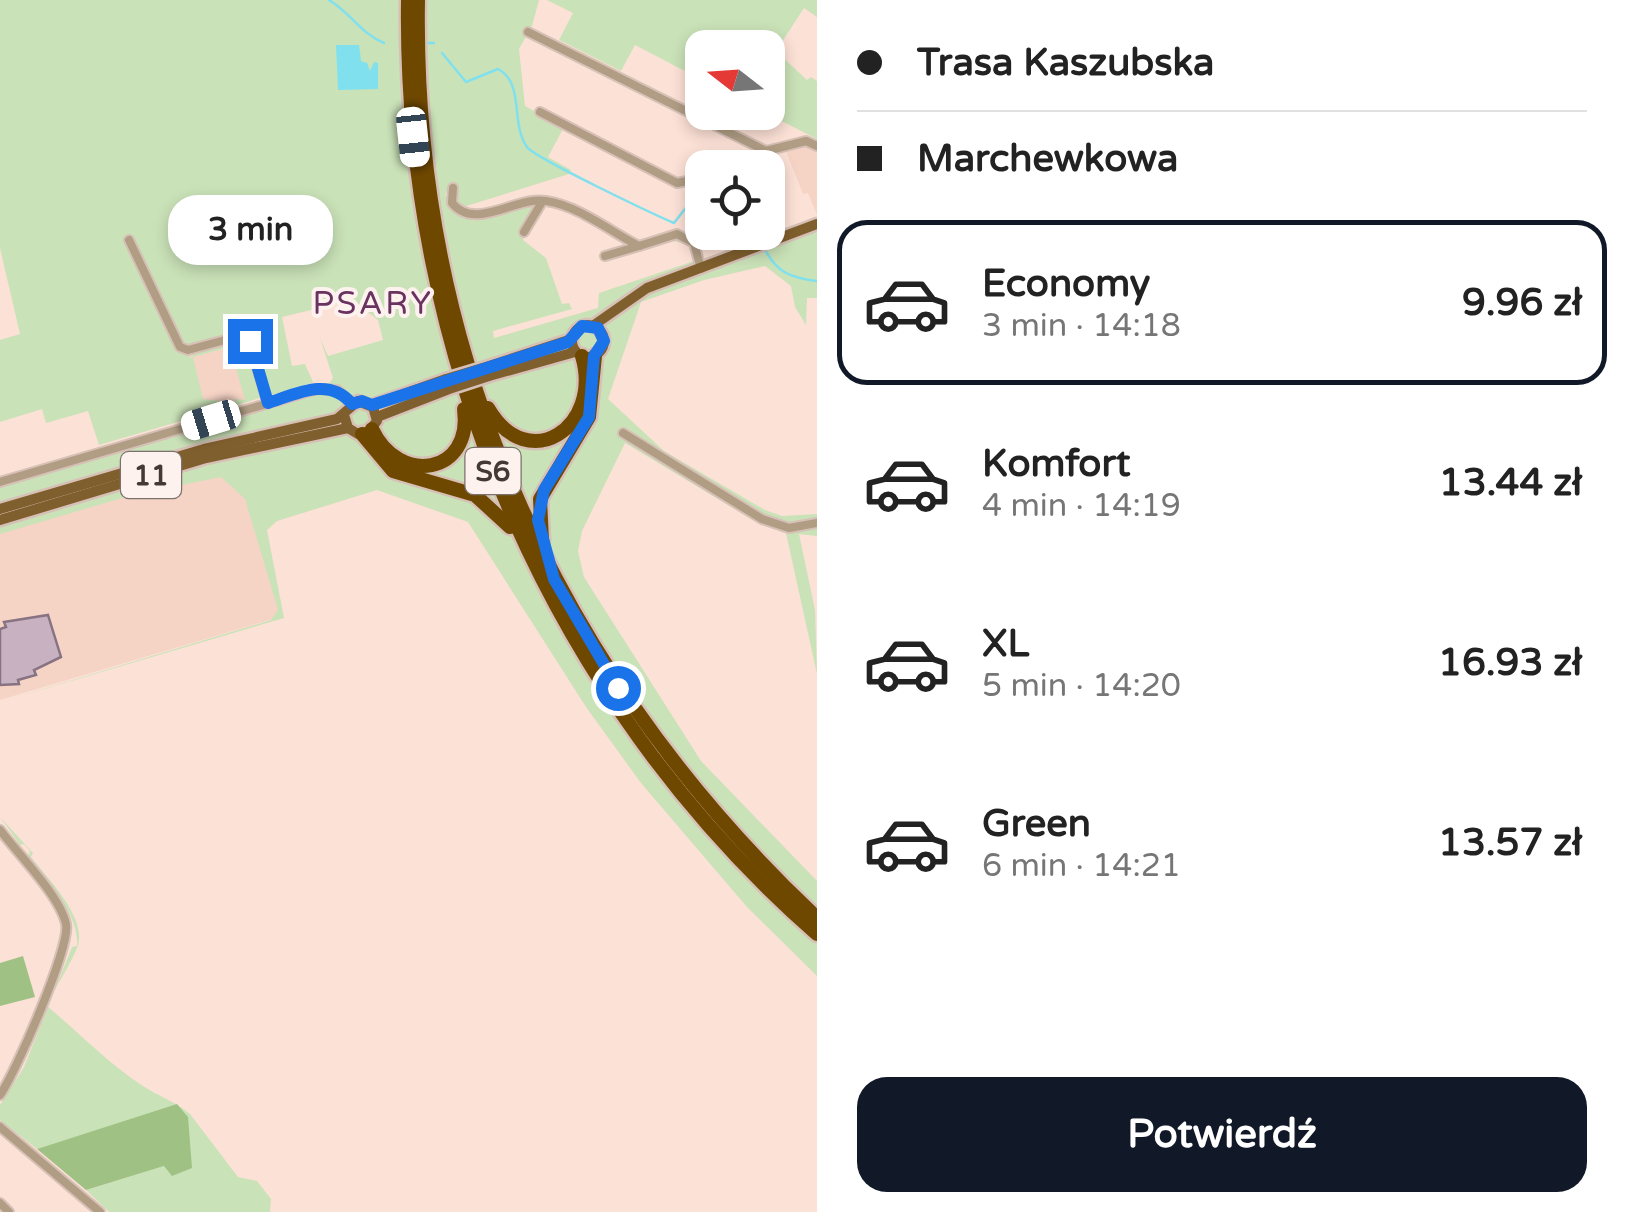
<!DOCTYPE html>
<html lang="pl">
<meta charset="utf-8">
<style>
body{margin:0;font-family:"Varela Round",sans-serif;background:#f6f6f6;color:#222;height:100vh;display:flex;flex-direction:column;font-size:38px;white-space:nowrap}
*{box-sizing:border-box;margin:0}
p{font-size:32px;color:#767676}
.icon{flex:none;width:55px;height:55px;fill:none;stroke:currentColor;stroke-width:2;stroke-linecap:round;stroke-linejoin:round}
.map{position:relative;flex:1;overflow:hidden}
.drawer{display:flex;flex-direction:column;background:#fff;width:810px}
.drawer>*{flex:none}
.hud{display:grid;align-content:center;height:220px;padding:0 40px;background:#fff}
.needle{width:65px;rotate:287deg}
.controls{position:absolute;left:685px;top:30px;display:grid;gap:20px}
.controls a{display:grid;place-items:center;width:100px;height:100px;border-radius:20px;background:#fff;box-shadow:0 5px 15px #0003;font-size:50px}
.end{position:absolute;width:45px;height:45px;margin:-22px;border:12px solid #1a73e8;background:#fff;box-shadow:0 0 0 5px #fff}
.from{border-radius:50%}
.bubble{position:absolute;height:70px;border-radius:30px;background:#fff;box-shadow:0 5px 15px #0003;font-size:32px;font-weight:800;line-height:70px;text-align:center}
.car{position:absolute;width:30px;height:60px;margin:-30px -15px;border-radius:12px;box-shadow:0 0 8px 2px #0007;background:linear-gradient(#fff 24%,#345 0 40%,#fff 0 76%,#345 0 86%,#fff 0)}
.hud b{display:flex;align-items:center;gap:35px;height:95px;font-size:38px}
.hud b+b{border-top:2px solid #e0e0e0}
.hud i{width:25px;height:25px;background:#222}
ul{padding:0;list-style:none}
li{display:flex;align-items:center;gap:30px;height:165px;margin:0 20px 15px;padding:0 20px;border:5px solid transparent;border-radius:30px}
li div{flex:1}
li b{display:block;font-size:38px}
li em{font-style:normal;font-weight:800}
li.selected{border-color:#111827}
li>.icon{width:90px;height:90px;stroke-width:1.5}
.primary-button{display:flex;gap:20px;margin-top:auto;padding:20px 40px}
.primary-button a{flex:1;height:115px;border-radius:30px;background:#111827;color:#fff;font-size:40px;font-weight:800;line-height:115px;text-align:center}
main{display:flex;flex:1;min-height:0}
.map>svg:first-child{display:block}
.built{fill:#f6d4c5}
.green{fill:#cae2b8}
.forest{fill:#9fc284}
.water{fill:#80e0ee}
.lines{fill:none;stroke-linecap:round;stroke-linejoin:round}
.stream{stroke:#80e0ee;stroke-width:2.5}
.building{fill:#c8b2c2;stroke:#887383;stroke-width:2.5}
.minor-casing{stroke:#d7c0b6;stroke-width:12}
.major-casing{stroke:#d7c0b6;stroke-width:15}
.highway-casing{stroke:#d7c0b6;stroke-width:19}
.minor{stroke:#b09d84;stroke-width:8}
.major{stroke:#805f2e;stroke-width:10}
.highway{stroke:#6f4800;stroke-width:14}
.major-bridge-casing{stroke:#d7c0b6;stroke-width:15;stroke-linecap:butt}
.major-bridge{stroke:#805f2e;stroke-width:10}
.route{stroke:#1a73e8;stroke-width:12}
.labels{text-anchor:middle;stroke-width:8;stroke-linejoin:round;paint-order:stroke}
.shield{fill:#fdf2ee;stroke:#7c716c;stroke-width:2.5}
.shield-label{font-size:28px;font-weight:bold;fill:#443a35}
.neighbourhood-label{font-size:32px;letter-spacing:2.5px;fill:#693260;stroke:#fdf2ee}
</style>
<main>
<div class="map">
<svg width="817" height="1212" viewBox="0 0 817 1212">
<rect width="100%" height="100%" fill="#fce1d6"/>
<g class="built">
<path d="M806,144L817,150V215L808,193L803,194L786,151Z"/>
<path d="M243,338L259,398L205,414L188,352Z"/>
<path d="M237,460L283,616L0,700V531Z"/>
</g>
<g class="green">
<path d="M0,0H539L532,26L519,49L525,106L564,127L548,157L571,170L569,174L460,208L453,187L445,194L456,211L489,215L535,203L522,231L526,234L523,240L546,258L562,304L569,303L572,309L493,331L494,338L598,308L599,293L694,261L690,245L666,239L689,242L697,264L655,281L657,287L765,251L817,227V298H807L806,325L795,307L791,286L765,266L704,280L641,302L608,399L664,451L765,510L782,516L817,514V536L799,534L815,610L817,674L786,533L748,517L625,443L582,531L578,551L584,577L701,761L817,881V976L747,907L641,783L586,707L468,522L377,490L277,521L267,530L284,618L0,702L271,620L278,610L245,499L221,477L129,496L0,534V523L207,462L304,440L302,434L206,455L0,516L204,452L301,431L299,425L202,446L0,506V485L321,394L333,378L320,338L328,356L383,340L378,320L353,300L282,317L292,366L305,364L313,382L328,378L268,396L249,331L187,348L182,345L130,237L127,239L177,345L191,358L197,350L246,338L263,397L234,406L235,399L245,400L231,351L226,348L193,357L203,399L226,402L229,407L99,445L88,411L46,423L42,409L0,422V340L20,334L0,248Z"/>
<path d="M547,0H817V17L804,8L776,51L807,80L811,77L817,81V139L766,113L768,48H702V80L635,45L621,71L559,40L573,13Z"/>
<path d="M0,817L33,853L31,857C47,878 89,919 77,948C69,967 56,986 47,1006C78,1032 109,1064 143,1086C158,1096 176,1102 190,1114L238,1177L257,1181L271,1199L270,1212H109L86,1190L164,1166L177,1105L37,1149L0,1120V1105L24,1067L72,947L77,946C80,915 47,882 28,856L30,851L24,844L20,845Z"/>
</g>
<g class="forest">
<path d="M23,956L35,997L0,1006V963Z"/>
<path d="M177,1104L188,1117L192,1168L172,1176L164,1166L86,1190L37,1149Z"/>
</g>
<path class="water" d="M336,45H359L361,61L367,63L370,71L374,62L378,63V89L338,90Z"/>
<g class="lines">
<g class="stream">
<path d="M329,0C352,14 360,33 384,43"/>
<path d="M428,43H434"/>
<path d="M442,53L466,82L498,69C525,83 510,123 527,147C535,158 653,214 674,223L702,187"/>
<path d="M754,232L761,239"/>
<path d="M764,247C775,272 791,278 817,281"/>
</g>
</g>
<path class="building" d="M48,615L61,657L34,670L36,675L18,680L19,684L0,685V629L6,627L4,622Z"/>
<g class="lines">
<g class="minor-casing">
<g id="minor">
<path d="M528,32L766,151L806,141L817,146"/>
<path d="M540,112L677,183L702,178"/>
<path d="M733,168L766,151"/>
<path d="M453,188L452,203C472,228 507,204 532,201C566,196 609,231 639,246L677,234L694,243L701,269"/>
<path d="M524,232L542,202"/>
<path d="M129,240L180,347L188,350L240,336L248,338L268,403"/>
<path d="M605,256L639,246"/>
<path d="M623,433L762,519L789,528L817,523"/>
<path d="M0,482L317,389L337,390L352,404"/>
<path d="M0,830C18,854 60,896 66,924C71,946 16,1072 0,1095"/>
<path d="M0,1127L100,1212"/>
<path d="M0,1203L9,1212"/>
</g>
</g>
<g class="major-casing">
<g id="major">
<circle cx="588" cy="341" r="16"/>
<path d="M594,325L647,288L817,224"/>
<path d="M486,367L572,339"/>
<path d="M489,376L575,352"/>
<path d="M372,405L446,379"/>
<path d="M377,417L449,389"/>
<path d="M0,509L204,449L337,419L358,401L373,407L377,421L369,431L358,434L348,428L344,415"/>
<path d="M0,520L206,458L348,428"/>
</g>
</g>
<g class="highway-casing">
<g id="highway">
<path d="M408,0C403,353 550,700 817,934"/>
<path d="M418,0C412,356 560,676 817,918"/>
<path d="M488,408C528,477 603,427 582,356"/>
<path d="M372,429C399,487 473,474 464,409"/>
<path d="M362,434L393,471L475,495L510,527"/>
<path d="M542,540L540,499L589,417L595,356"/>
</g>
</g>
<use href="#minor" class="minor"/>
<use href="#major" class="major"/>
<use href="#highway" class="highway"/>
<g class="major-bridge-casing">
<g id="major-bridge">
<path d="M446,379L486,367"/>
<path d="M449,389L489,376"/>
</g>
</g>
<use href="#major-bridge" class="major-bridge"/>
</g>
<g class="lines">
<path class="route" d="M250,341L268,403C296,394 329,376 352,404L362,401L372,405L568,342L582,326L598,328L604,341L594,356L589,417L544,490L538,520L554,579L618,688"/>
</g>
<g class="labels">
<g class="shield">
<rect x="465.5" y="448" width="55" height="46" rx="8"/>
<rect x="121" y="452" width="60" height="46" rx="8"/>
</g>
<g class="shield-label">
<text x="493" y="481">S6</text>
<text x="151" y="485">11</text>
</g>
<g class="neighbourhood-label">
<text x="373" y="314">PSARY</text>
</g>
</g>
</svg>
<div class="controls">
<a><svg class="needle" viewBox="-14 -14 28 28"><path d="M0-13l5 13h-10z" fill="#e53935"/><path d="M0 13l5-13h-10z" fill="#767676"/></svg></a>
<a><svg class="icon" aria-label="locate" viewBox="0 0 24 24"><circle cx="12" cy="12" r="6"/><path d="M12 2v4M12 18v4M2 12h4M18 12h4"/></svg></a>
</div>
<i class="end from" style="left:618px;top:688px"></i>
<i class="end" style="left:250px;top:341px"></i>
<div class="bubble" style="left:168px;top:195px;width:165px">3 min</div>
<i class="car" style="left:413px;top:137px;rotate:174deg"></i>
<i class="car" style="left:211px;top:420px;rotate:253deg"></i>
</div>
<section class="drawer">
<div class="hud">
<b><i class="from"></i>Trasa Kaszubska</b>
<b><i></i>Marchewkowa</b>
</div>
<ul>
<li class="selected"><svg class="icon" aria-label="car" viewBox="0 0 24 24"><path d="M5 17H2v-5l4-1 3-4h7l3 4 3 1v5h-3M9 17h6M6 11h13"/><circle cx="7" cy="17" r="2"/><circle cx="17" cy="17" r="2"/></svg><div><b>Economy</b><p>3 min · 14:18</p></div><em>9.96 zł</em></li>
<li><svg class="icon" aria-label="car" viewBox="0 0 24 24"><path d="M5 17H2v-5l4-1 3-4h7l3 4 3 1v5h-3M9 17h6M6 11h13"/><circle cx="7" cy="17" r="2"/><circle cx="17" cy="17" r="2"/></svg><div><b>Komfort</b><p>4 min · 14:19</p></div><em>13.44 zł</em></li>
<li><svg class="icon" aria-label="car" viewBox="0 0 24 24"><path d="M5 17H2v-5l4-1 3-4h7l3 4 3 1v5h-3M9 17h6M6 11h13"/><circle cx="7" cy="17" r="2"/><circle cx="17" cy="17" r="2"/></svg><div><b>XL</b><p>5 min · 14:20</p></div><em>16.93 zł</em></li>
<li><svg class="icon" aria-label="car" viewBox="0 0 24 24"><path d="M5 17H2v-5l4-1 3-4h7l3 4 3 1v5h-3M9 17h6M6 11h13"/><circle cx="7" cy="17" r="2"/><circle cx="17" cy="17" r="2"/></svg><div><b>Green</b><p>6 min · 14:21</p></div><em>13.57 zł</em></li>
</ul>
<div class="primary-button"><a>Potwierdź</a></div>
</section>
</main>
